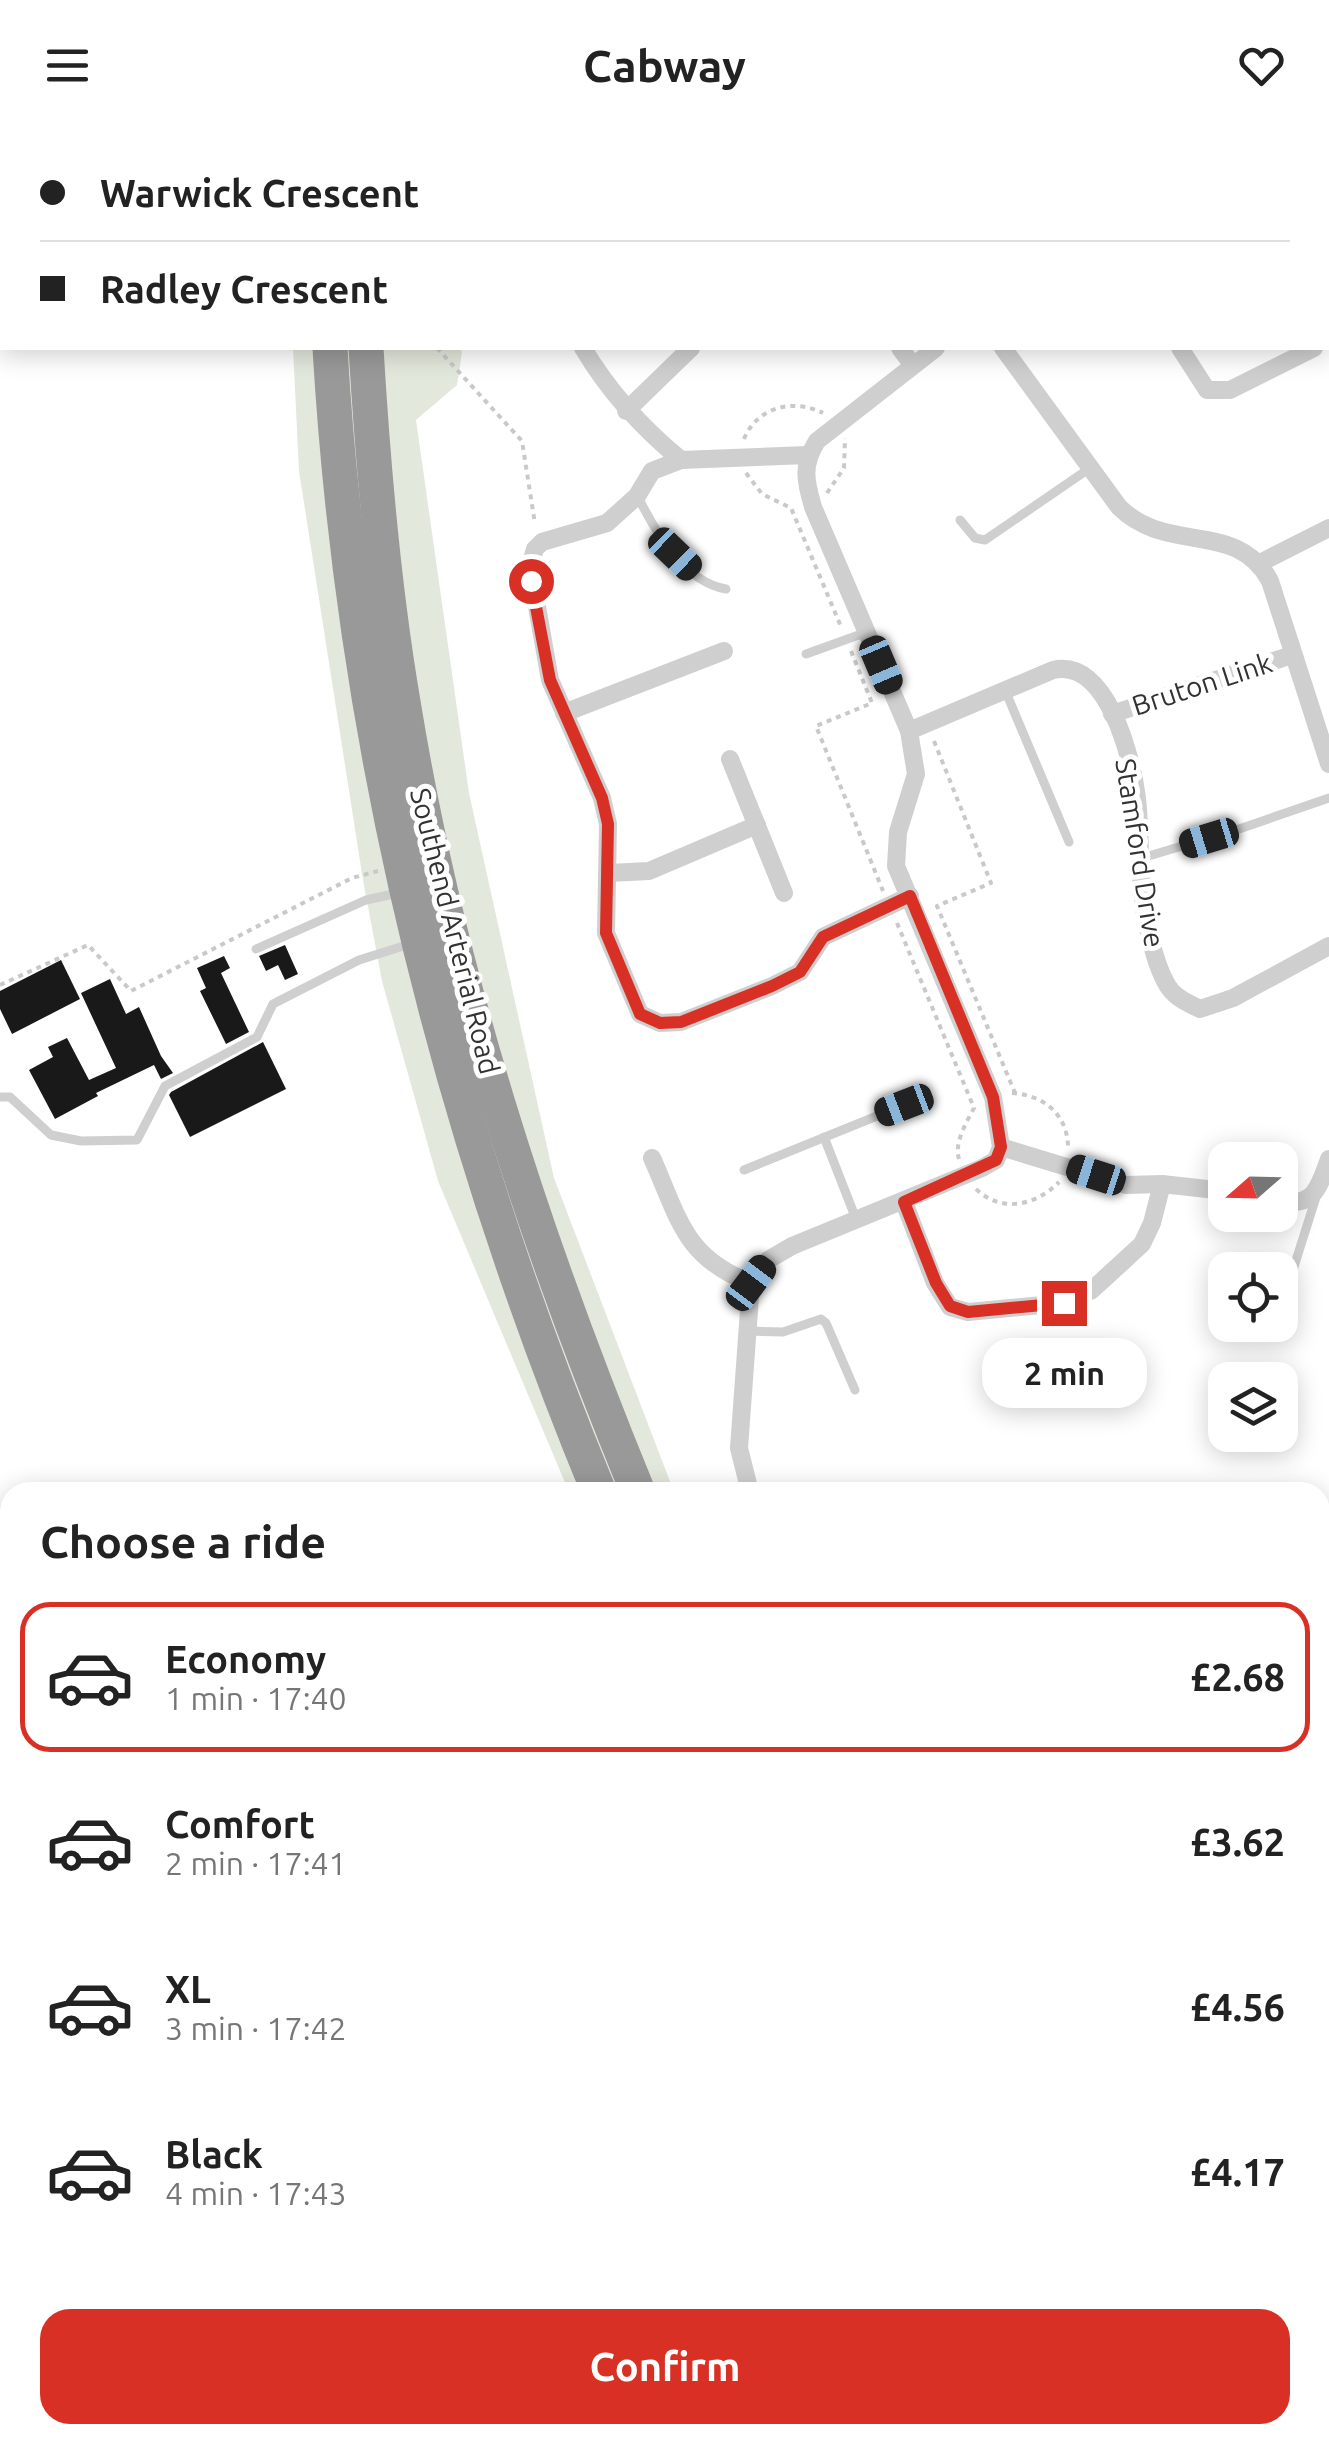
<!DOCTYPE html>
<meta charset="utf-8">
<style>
body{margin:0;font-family:Ubuntu,sans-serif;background:#f6f6f6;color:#222;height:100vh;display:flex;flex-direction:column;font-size:38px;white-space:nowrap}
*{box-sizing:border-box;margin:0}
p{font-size:32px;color:#767676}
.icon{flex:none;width:55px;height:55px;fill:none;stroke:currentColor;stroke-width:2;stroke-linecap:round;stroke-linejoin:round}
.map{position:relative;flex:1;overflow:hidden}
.drawer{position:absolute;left:0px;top:1352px;width:1330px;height:962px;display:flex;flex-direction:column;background:#fff;border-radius:30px 30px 0 0;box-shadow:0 5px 25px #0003}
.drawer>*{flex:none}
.top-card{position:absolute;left:0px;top:0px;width:1330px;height:220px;box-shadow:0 5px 25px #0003;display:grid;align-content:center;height:220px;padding:0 40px;background:#fff}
.needle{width:65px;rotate:250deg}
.fabs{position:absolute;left:1208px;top:1012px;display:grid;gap:20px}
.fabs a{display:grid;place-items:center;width:90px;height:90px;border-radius:20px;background:#fff;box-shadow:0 5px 25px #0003;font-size:50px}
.end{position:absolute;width:45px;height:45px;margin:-22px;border:12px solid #d93025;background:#fff;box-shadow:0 0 0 5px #fff}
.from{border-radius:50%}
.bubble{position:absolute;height:70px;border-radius:30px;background:#fff;box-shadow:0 5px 25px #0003;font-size:32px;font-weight:700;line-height:70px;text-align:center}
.car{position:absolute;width:30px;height:60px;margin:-30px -15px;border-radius:12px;box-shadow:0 0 8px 2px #0007;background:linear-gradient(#222 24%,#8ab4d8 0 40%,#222 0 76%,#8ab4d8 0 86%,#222 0)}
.top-card b{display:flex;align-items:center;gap:35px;height:95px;font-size:38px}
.top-card b+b{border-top:2px solid #e0e0e0}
.top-card i{width:25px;height:25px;background:#222}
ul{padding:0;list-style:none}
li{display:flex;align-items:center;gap:30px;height:150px;margin:0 20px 15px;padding:0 20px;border:5px solid transparent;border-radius:30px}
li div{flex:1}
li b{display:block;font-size:38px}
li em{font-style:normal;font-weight:700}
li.current{border-color:#d93025}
li>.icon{width:90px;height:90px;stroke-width:1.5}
h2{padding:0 40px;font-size:45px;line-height:120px}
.button{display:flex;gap:20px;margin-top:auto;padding:20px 40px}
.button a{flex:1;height:115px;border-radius:30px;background:#d93025;color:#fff;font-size:40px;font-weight:700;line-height:115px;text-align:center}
header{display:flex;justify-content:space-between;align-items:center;height:130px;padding:0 40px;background:#fff;font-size:45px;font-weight:700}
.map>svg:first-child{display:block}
.green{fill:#e3e8dc}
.building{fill:#191919}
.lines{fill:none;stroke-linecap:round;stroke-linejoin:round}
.path{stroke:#c9c9c9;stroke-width:4;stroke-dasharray:5 5;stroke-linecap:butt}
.lane{stroke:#cfcfcf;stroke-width:9}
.street{stroke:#cfcfcf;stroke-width:18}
.secondary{stroke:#bcbcbc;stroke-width:28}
.highway{stroke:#999;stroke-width:35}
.route{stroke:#d93025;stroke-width:12}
.labels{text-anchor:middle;stroke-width:10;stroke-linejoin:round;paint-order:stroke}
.street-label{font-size:28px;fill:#323232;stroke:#fff}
</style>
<header><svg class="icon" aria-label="menu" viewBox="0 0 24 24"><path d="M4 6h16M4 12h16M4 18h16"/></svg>Cabway<svg class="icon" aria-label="heart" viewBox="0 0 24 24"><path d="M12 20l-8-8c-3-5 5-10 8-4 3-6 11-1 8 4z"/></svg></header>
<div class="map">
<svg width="1329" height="2314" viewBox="0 0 1329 2314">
<rect width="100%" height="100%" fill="#fff"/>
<g class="green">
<path d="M293,218H458L462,222L457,255L416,290L469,663L554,1048L674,1362H569L438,1051L382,851L363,750L299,341Z"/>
<path d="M158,2305H295L301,2314H136Z"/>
</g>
<g class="building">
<path d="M285,815L298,844L285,850L278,835L266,841L259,826Z"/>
<path d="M224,826L230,838L221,843L249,902L226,914L200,861L206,858L197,838Z"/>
<path d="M61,830L80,869L12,904L0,879V861Z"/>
<path d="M110,849L126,884L139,877L161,926L173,943L161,949L154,935L96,963L98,966L55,989L29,940L53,927L48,917L67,908L89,950L116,938L81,863Z"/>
<path d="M263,912L286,959L190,1007L169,965L171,962Z"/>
</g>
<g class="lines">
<g class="path">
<path d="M437,218L522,311L535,394"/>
<path d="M744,309C757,277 793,268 823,283"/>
<path d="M746,343L762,364L791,378L842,499"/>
<path d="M827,363L844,338L845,308"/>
<path d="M851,521L872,573L816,596L883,761"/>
<path d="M934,611L991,753L937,776L1015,963"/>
<path d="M897,793L974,978C966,993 954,1013 959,1029"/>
<path d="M0,855L88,815L131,861L352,748L378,741"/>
<path d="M1012,963C1044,965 1069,985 1068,1020"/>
<path d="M976,1059C1001,1083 1036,1076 1059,1052"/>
<path d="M1262,2305L1270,2314"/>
</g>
<g class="lane">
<path d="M638,367C655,401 684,452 726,459"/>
<path d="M960,390L975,408L985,410L1090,338"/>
<path d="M806,524L867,502"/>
<path d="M1005,560L1069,712"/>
<path d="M1142,728L1242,698L1329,668"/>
<path d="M256,819L366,770L398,763"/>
<path d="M0,967H10L51,1005L81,1011L137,1010L165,956L257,907L273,874L359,830L410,814"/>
<path d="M824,1007L856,1089"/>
<path d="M744,1040L904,975"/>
<path d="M1280,1181L1317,1064"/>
<path d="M748,1201L783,1202L821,1189L826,1193L855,1260"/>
<path d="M1283,2305L1291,2314"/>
</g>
<g class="street">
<path d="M1061,0L1063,2"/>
<path d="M1262,0L1264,2"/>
<path d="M603,2V0"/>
<path d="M1328,154L1329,160"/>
<path d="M1328,209L1329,207"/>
<path d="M583,218C609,262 641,297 681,330L808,325"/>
<path d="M900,218L912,234"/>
<path d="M1003,218L1119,377C1167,425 1237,389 1270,451L1329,634"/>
<path d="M1180,218L1207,260H1230L1314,218"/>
<path d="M626,281L691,218"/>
<path d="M681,330L652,341L637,366L607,393L542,412L535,419L530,437L550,550L602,668L608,694L606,803L640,884L660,893L681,892L772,856L800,842L823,807L910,766"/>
<path d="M1260,433L1329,398"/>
<path d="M564,583L724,521"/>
<path d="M1112,584L1292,525"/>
<path d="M909,601L1053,540C1107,527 1132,628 1137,668C1141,706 1139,746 1145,784C1149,805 1155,832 1165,851C1172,866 1185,872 1200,879L1233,868L1329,816"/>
<path d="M730,629L784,763"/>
<path d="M609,743L649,741L757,695"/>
<path d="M1001,1017L1126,1055L1162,1054L1225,1061"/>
<path d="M652,1028C679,1088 684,1128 751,1153"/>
<path d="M1280,1071C1314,1078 1319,1057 1329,1029"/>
<path d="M904,1072L935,1153L950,1177L968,1182L1064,1173L1092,1160L1142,1114L1152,1093L1162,1054"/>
<path d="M750,1362L739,1318L751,1153L768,1130L792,1116L982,1038L996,1030L1001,1017L993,967L896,736L898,702L916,644L909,601L813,377C805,350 802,335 817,311L936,218"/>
</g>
<g class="secondary">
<path d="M0,1599L10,1621"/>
<path d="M306,2305L312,2314"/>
</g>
<g class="highway">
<path d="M325,2L326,0"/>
<path d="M361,2V0"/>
<path d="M330,218C353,615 447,994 599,1362"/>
<path d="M366,218C373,336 383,455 403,572C447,844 534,1108 638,1362"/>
<path d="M1015,2305L1020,2314"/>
<path d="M1056,2305L1061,2314"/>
</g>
</g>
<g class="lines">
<path class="route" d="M531,451L550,550L602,668L608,694L606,803L640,884L660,893L681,892L772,856L800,842L823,807L910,766L993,967L1001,1017L996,1030L904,1072L936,1153L950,1176L968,1182L1064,1173"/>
</g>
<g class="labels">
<g class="street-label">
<text transform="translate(1202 554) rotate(-18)" y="10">Bruton Link</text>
<text transform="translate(1140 723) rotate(81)" y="10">Stamford Drive</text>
<text transform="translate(455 801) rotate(76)" y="10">Southend Arterial Road</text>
</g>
</g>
</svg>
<div class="fabs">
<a><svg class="needle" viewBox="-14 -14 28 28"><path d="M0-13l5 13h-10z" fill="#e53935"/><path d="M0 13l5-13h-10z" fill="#767676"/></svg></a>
<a><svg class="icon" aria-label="locate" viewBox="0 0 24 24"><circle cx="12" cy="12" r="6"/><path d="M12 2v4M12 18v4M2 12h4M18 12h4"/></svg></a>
<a><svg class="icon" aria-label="layers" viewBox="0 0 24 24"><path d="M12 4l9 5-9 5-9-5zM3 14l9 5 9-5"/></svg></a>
</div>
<i class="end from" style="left:531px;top:451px"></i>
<i class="end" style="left:1064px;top:1173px"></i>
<div class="bubble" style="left:982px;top:1208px;width:165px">2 min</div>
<i class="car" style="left:675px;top:424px;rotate:134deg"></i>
<i class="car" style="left:881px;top:535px;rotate:157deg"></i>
<i class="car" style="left:1209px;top:708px;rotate:253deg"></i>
<i class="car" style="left:904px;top:975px;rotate:249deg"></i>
<i class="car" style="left:1096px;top:1045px;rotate:288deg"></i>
<i class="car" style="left:751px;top:1153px;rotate:37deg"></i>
<div class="top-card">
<b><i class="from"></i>Warwick Crescent</b>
<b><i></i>Radley Crescent</b>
</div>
<section class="drawer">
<h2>Choose a ride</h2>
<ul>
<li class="current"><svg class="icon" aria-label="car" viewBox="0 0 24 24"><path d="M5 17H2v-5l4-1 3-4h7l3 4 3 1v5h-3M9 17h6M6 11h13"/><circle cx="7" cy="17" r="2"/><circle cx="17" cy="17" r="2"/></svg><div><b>Economy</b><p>1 min · 17:40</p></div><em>£2.68</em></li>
<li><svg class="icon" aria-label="car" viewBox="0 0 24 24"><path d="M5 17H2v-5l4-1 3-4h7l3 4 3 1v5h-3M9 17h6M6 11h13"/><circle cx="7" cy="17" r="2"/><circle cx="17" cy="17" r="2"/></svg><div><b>Comfort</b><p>2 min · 17:41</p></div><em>£3.62</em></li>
<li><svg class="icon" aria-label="car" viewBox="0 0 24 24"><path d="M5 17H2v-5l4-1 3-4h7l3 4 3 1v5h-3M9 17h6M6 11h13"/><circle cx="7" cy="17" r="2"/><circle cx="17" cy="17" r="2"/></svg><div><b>XL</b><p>3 min · 17:42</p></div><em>£4.56</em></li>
<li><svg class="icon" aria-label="car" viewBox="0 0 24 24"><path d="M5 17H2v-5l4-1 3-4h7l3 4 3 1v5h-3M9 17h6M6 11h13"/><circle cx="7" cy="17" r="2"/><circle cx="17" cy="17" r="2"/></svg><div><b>Black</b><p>4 min · 17:43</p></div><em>£4.17</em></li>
</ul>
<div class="button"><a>Confirm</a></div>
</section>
</div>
